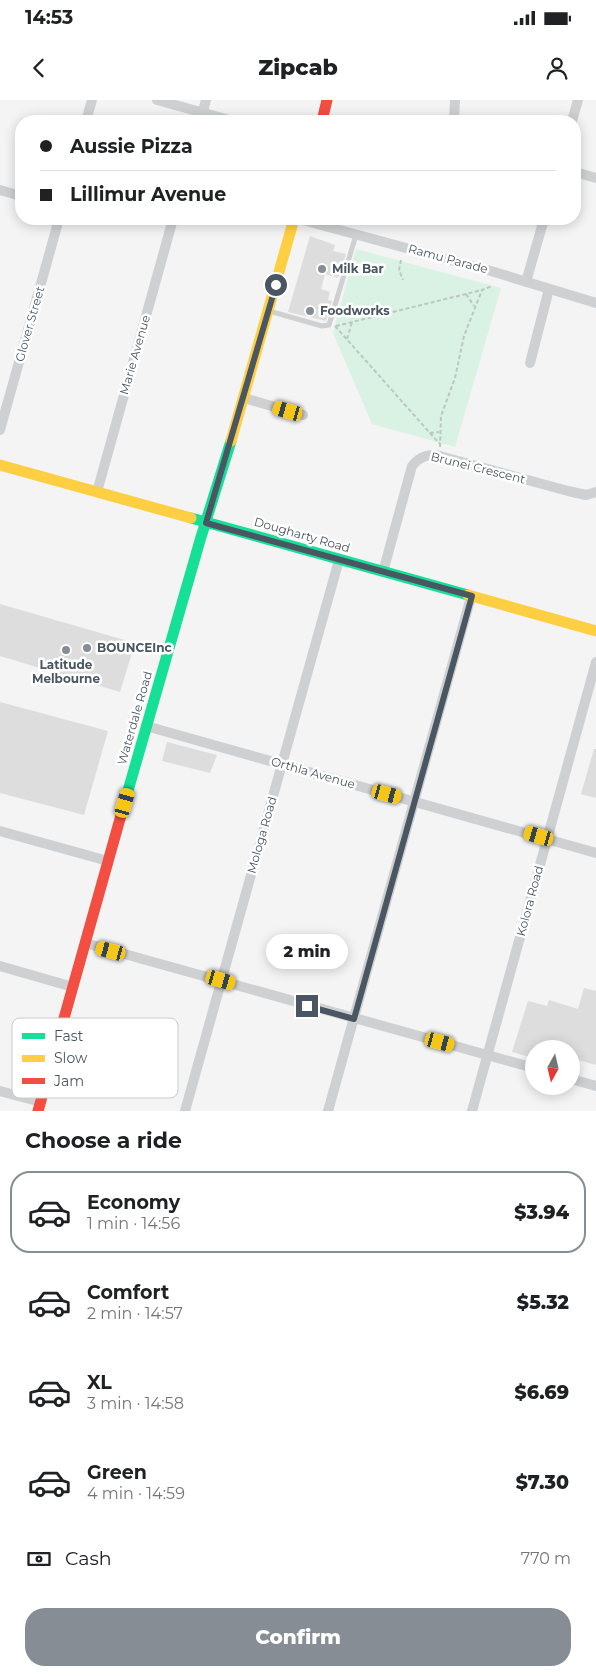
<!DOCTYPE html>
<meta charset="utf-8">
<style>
body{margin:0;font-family:Montserrat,sans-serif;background:#f6f6f6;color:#202124;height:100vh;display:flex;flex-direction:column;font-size:19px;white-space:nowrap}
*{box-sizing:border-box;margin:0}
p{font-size:16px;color:#757577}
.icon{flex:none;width:28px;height:28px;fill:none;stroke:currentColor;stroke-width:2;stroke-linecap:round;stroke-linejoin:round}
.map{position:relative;height:1011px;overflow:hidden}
.drawer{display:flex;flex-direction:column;background:#fff;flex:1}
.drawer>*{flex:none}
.top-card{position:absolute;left:15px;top:15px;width:566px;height:110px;border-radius:20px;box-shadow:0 2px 12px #0003;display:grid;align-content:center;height:110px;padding:0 25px;background:#fff}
.needle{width:32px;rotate:188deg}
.controls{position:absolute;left:525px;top:940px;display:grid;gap:10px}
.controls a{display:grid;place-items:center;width:55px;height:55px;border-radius:50%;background:#fff;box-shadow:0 2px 12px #0003;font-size:25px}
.end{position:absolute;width:22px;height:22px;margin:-11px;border:6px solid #4a5661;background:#fff;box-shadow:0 0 0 2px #fff}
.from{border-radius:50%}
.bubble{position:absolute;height:35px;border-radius:18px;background:#fff;box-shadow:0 2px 12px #0003;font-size:16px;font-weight:800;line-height:35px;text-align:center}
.car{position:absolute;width:15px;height:30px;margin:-15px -8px;border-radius:6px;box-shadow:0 0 4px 1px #0007;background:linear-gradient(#f5c518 24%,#345 0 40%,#f5c518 0 76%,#345 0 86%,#f5c518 0)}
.top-card b{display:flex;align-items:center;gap:18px;height:48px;font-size:19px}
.top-card b+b{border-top:1px solid #e0e0e0}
.top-card i{width:12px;height:12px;background:#202124}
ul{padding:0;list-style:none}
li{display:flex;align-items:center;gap:15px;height:82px;margin:0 10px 8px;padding:0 15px;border:2px solid transparent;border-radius:20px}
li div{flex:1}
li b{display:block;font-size:19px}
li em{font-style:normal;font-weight:800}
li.selected{border-color:#868d94}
li>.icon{width:45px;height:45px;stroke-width:1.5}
h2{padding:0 25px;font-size:22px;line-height:60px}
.pay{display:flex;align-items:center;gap:12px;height:55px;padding:0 25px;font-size:19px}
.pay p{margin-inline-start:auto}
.action{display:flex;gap:10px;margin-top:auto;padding:10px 25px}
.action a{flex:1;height:58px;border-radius:20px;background:#868d94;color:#fff;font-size:20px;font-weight:800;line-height:58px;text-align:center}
.status{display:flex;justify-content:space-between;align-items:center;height:35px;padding:0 25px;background:#fff;direction:ltr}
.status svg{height:14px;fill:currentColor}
header{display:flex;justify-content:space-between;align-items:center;height:65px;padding:0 25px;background:#fff;font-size:22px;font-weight:800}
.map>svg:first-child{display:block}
.green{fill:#d9f2e3}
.building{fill:#ddddde}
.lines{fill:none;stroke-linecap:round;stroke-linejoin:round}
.path{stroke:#bcc7c4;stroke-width:2;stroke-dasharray:4 2.5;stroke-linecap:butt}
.lane{stroke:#ced0d2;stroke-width:5}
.street{stroke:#ced0d2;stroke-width:10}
.fast{stroke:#16e098;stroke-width:11}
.slow{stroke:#ffcf43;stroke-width:11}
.jam{stroke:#f24e42;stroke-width:11}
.route{stroke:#4a5661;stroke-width:6}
.poi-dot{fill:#868d94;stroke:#fff;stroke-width:2}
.labels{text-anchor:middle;stroke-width:5;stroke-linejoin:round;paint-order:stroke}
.street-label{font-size:12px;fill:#4a5661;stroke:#fff}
.poi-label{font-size:12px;font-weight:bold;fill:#4a5661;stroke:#fff;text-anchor:start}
.key{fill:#fff;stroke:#c9ccd0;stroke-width:1}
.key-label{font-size:14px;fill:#4a5661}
</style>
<div class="status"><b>14:53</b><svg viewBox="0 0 49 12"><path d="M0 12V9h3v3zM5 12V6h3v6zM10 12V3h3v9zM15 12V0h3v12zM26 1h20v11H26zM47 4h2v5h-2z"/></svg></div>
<header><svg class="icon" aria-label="back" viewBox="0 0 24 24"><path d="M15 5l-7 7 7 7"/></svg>Zipcab<svg class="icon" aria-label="person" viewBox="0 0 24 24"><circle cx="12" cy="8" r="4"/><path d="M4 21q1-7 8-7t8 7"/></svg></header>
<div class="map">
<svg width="596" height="1011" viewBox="0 0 596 1011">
<rect width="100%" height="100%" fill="#f4f4f4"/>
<path class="green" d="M356,149L501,188L455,347L372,324L333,233Z"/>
<g class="building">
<path d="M310,136L335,145L333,151L346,154L338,178L325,174L321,189L330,192L328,200L332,201L326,221L288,212Z"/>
<path d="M0,504L135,543L120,592L0,556Z"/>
<path d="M0,602L108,631L84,715L0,693Z"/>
<path d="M167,642L217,655L210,673L162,661Z"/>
<path d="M594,649H596V698L581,694Z"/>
<path d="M584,888L596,891V965L571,958V949H534V958L512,952L528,901L547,906L549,900L578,909Z"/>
</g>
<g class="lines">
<g class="path">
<path d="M401,160L399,170L403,180"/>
<path d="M466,194L474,206"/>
<path d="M335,226L430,333L439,332"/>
<path d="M336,226L482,190"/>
<path d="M347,239L352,222"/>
<path d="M430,333L440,344"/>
<path d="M440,347L441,316L455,278L464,236L482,190L492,186"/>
</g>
<path class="lane" d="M269,211L322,226L329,225L356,135"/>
<g class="street">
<path d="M157,0L233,21"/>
<path d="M86,21L92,0"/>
<path d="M200,21L206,0"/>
<path d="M454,21L455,0"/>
<path d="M572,21L578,0"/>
<path d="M575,72L596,78"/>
<path d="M0,90L21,96"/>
<path d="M299,119L491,171L596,203"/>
<path d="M526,182L544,119"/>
<path d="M530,263L549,189"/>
<path d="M244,298L303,315"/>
<path d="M0,330L59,119"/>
<path d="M97,392L173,119"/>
<path d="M383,472L412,366C420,356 428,354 440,356L568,391L586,395L596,392"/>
<path d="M146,626L596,753"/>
<path d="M0,731L108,761"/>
<path d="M85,843L534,968"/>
<path d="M0,866L73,887"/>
<path d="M571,979L596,986"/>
<path d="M0,991L41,1002"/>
<path d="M185,1011L339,460"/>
<path d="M328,1011L471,497"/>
<path d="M472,1011L596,562"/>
</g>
<g class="fast">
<path d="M191,418L468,495"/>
<path d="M125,701L201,437L231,341"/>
</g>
<g class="slow">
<path d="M231,341L294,119"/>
<path d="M0,365L191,418"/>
<path d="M468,495L596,531"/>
</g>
<g class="jam">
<path d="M322,21L327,0"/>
<path d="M38,1011L125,701"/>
</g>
</g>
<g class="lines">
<path class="route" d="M276,185L206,423L472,496L354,919L307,906"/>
</g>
<g class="poi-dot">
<circle cx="322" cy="169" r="5"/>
<circle cx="310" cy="211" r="5"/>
<circle cx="87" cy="548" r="5"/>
<circle cx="66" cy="550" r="5"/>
</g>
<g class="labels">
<g class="street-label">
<text transform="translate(448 159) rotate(15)" y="4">Ramu Parade</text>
<text transform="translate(30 224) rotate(-74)" y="4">Glover Street</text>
<text transform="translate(135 255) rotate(-74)" y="4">Marie Avenue</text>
<text transform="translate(478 368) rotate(14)" y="4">Brunei Crescent</text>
<text transform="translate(302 435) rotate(16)" y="4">Dougharty Road</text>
<text transform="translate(135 618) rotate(-74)" y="4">Waterdale Road</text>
<text transform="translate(313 673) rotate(16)" y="4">Orthla Avenue</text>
<text transform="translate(262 735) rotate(-74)" y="4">Mologa Road</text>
<text transform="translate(530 801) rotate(-75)" y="4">Kolora Road</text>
</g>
<g class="poi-label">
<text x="332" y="173">Milk Bar</text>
<text x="320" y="215">Foodworks</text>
<text x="97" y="552">BOUNCEInc</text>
<text x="66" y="569" text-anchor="middle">Latitude<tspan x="66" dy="14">Melbourne</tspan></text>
</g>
</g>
<rect x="12" y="918" width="166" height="80" rx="8" class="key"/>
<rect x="22" y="933" width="23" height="6" fill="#16e098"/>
<rect x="22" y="955" width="23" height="7" fill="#ffcf43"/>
<rect x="22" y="978" width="23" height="6" fill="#f24e42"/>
<g class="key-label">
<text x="54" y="941">Fast</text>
<text x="54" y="963">Slow</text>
<text x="54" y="986">Jam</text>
</g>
</svg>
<div class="controls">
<a><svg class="needle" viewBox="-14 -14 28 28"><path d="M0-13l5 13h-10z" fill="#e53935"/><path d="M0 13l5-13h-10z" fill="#757577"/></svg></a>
</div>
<i class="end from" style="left:276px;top:185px"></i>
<i class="end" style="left:307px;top:906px"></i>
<div class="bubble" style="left:266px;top:834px;width:82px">2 min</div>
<i class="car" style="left:288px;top:311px;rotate:286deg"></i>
<i class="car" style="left:387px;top:694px;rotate:105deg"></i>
<i class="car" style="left:125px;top:703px;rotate:16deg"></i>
<i class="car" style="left:539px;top:736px;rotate:286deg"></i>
<i class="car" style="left:111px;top:851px;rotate:285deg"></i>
<i class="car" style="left:221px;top:880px;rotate:106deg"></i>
<i class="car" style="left:440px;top:942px;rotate:105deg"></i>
<div class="top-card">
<b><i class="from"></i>Aussie Pizza</b>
<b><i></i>Lillimur Avenue</b>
</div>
</div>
<section class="drawer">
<h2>Choose a ride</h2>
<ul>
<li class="selected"><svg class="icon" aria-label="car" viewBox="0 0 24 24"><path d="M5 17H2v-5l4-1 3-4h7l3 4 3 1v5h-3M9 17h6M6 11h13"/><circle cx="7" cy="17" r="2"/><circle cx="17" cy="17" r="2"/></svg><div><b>Economy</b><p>1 min · 14:56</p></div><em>$3.94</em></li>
<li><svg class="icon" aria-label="car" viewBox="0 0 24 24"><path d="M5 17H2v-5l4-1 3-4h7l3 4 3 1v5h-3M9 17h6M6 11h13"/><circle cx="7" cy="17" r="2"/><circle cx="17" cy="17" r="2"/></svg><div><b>Comfort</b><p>2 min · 14:57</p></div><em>$5.32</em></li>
<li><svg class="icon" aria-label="car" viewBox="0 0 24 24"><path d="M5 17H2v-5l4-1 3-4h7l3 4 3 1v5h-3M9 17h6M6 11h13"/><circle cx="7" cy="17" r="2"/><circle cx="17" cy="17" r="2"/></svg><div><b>XL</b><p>3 min · 14:58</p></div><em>$6.69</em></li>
<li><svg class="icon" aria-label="car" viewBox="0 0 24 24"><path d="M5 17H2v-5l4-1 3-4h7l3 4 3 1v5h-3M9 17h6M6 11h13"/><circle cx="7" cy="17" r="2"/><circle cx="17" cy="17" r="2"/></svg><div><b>Green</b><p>4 min · 14:59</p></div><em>$7.30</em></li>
</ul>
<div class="pay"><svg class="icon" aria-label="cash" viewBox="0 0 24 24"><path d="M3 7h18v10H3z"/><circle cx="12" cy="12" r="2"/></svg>Cash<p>770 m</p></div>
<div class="action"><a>Confirm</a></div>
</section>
